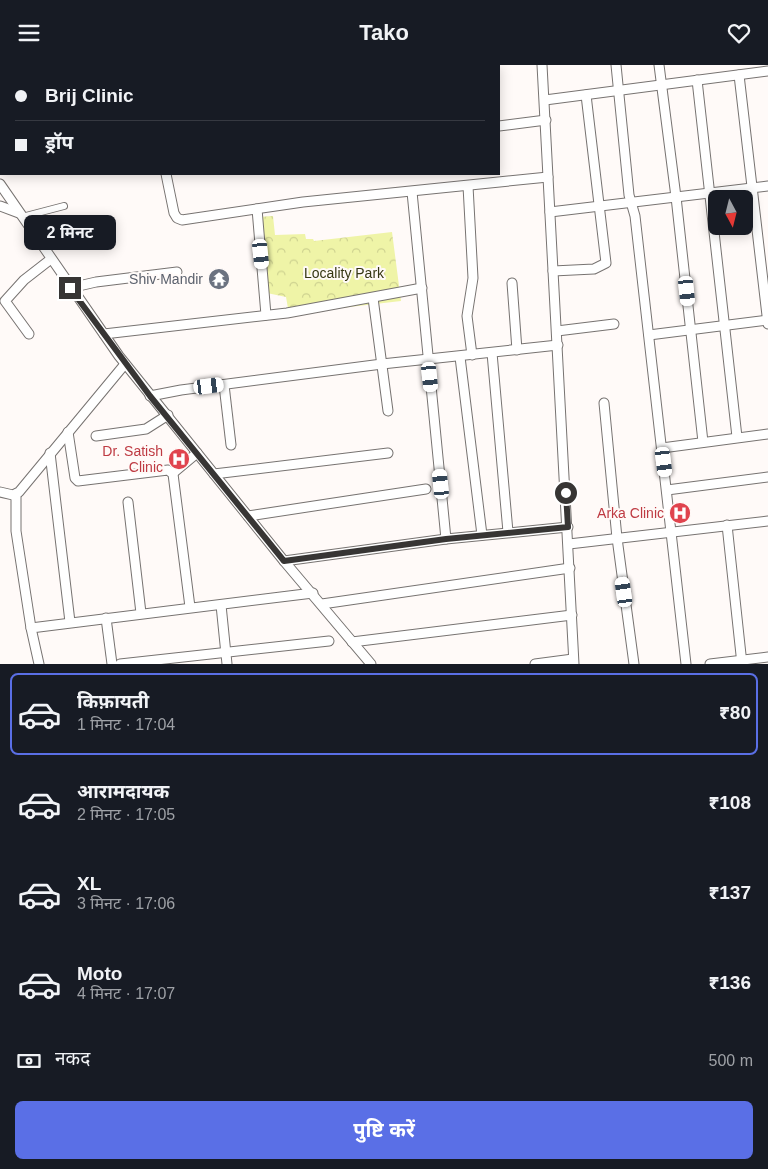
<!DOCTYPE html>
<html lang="hi">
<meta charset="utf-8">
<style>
body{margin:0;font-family:Helvetica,"Noto Sans Devanagari",sans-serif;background:#242831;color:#f1f3f6;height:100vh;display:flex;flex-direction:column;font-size:19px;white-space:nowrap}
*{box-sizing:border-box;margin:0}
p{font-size:16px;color:#9ea1a6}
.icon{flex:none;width:28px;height:28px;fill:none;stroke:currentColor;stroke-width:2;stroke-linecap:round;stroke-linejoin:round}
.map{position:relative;height:599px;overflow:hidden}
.drawer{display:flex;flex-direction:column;background:#171b24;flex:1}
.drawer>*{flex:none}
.hud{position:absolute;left:0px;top:0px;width:500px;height:110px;box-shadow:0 2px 12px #0003;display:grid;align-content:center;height:110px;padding:0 15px;background:#171b24}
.needle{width:32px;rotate:173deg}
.buttons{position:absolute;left:708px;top:125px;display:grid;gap:10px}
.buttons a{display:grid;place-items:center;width:45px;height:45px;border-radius:8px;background:#171b24;box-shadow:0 2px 12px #0003;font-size:25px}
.end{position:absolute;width:22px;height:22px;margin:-11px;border:6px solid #373534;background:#fff;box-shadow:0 0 0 2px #fff}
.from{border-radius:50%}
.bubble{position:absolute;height:35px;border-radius:8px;background:#171b24;box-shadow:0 2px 12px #0003;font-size:16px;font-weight:700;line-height:35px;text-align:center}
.car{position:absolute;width:15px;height:30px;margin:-15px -8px;border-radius:6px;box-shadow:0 0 4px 1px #0007;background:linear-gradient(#fff 24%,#345 0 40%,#fff 0 76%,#345 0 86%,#fff 0)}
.hud b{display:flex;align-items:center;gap:18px;height:48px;font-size:19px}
.hud b+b{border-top:1px solid #363941}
.hud i{width:12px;height:12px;background:#f1f3f6}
ul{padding:9px 0 0;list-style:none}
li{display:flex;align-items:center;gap:15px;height:82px;margin:0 10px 8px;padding:0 5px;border:2px solid transparent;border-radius:8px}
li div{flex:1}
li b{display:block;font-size:19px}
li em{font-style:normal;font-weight:700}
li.current{border-color:#5a6fe6}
li>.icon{width:45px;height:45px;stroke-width:1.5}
.pay{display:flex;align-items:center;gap:12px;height:55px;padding:0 15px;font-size:19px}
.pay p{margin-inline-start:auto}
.cta{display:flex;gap:10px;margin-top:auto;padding:10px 15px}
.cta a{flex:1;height:58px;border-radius:8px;background:#5a6fe6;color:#fff;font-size:20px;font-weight:700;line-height:58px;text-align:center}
header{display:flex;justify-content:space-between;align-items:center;height:65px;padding:0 15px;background:#171b24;font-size:22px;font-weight:700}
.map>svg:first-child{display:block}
.forest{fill:url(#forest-crowns)}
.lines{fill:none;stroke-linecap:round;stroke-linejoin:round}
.pedestrian-casing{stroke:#777371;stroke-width:8}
.minor-casing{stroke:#777371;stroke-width:11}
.pedestrian{stroke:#fff;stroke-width:6}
.minor{stroke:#fff;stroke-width:9}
.route{stroke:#373534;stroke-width:6}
.labels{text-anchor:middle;stroke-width:4;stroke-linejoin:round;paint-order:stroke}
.park-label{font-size:14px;fill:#363713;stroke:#fffaf8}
.worship-label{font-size:14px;fill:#5b616d;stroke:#fffaf8;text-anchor:end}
.health-label{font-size:14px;fill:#be3a42;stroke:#fffaf8;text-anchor:end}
</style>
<header><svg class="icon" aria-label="menu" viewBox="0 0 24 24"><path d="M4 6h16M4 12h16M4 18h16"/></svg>Tako<svg class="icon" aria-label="heart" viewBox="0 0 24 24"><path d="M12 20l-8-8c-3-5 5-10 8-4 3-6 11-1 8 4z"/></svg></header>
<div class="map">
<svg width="768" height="599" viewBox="0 0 768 599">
<defs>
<pattern id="forest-crowns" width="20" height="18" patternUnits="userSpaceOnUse" patternTransform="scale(1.25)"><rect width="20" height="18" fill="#eff4a7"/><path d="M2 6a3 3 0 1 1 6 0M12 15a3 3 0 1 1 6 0" fill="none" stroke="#ced290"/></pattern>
</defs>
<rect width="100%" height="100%" fill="#fffaf8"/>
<path class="forest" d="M273,151L275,170L305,169L306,174H313L314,176L392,167L401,236L289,249L286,232L267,228L257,152Z"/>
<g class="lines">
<g class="pedestrian-casing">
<path id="pedestrian" d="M22,152L64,141"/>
</g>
<g class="minor-casing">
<g id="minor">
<path d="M102,0V1"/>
<path d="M174,0L175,1"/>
<path d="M209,0V1"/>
<path d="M247,0V1"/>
<path d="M280,0L281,1"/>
<path d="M323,0V1"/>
<path d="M368,0V1"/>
<path d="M410,0V1"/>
<path d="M457,0V1"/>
<path d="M542,0L574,599"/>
<path d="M616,0L629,130L635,151L686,599"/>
<path d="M659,0L676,132L703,377"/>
<path d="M739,10L768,259"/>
<path d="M697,15L737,372"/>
<path d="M545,35L768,6"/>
<path d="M499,61L546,55"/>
<path d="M0,76H1"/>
<path d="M166,109L174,148L177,153L182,155L303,137L548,112"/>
<path d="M0,119L119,291L284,496L371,599"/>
<path d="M468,121L473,213L467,251L472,290"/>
<path d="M412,127L446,474"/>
<path d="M0,141L19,148"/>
<path d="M257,144L266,250"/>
<path d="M550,147L768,121"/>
<path d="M553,206L594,204L606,198L586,30"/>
<path d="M512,218L517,285"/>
<path d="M70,223L96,217L177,207"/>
<path d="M373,233L388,346"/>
<path d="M557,266L614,259"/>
<path d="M29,269L5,236L24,215L51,194"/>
<path d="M104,269L287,248L422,223"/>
<path d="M649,270L768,255"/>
<path d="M492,288L508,467"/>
<path d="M460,292L482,470"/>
<path d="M224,320L231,380"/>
<path d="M150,331L181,325L382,299L558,280"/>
<path d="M604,338L617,473L634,599"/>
<path d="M68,367L75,413L78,416L168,405L173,409L190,542"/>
<path d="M96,371L146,364L168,350"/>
<path d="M662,383L768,369"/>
<path d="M50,388L70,557"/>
<path d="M173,408L197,388"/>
<path d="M214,409L388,388"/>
<path d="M667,425L768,412"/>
<path d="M0,427L13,430L19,427L125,299"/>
<path d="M16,429V466L31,563"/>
<path d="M128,437L141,548"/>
<path d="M248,451L426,424"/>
<path d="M727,460L742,599"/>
<path d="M569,479L768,456"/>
<path d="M284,496L446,474L568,462"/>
<path d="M322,539L570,503"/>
<path d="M221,540L227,599"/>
<path d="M106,553L112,599"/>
<path d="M352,577L572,550"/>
<path d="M39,599L31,563L313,528"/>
<path d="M120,599L329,576"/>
<path d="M535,599L573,594"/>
<path d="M710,599L768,592"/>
</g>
</g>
<use href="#pedestrian" class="pedestrian"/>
<use href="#minor" class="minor"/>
</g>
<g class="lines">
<path class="route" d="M70,223L150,331L284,496L446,474L568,462L566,428"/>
</g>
<defs>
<g id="temple-disc" transform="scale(1.125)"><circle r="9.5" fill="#6b7280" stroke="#fffaf8"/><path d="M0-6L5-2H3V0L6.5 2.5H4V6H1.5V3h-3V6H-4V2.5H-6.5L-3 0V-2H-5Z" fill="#fff"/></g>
<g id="hospital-disc" transform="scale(1.125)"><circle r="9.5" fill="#e0444e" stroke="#fffaf8"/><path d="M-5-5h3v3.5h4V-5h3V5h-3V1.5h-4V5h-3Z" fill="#fff"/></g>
</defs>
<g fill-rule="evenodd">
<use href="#temple-disc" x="219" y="214"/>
<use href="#hospital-disc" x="179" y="394"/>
<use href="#hospital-disc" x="680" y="448"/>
</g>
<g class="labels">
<g class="park-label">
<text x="344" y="213">Locality Park</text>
</g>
<g class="worship-label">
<text x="203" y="219">Shiv Mandir</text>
</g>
<g class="health-label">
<text x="163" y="391">Dr. Satish<tspan x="163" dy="16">Clinic</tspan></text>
<text x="664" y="453">Arka Clinic</text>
</g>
</g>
</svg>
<div class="buttons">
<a><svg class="needle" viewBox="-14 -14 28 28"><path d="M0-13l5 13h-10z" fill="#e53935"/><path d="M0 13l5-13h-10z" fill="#9ea1a6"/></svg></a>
</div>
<i class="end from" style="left:566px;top:428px"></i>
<i class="end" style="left:70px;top:223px"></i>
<div class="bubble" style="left:24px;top:150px;width:92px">2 मिनट</div>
<i class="car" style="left:261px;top:189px;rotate:174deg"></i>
<i class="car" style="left:687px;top:226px;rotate:174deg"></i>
<i class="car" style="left:430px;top:312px;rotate:174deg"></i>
<i class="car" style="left:209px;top:321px;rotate:83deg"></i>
<i class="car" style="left:664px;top:397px;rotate:173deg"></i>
<i class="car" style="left:441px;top:419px;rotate:354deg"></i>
<i class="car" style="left:624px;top:527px;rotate:352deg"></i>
<div class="hud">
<b><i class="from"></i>Brij Clinic</b>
<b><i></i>ड्रॉप</b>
</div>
</div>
<section class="drawer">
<ul>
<li class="current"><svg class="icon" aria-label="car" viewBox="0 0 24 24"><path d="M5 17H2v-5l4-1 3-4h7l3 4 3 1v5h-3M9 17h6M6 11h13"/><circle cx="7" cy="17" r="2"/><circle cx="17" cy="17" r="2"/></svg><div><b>किफ़ायती</b><p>1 मिनट · 17:04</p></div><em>₹80</em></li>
<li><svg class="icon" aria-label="car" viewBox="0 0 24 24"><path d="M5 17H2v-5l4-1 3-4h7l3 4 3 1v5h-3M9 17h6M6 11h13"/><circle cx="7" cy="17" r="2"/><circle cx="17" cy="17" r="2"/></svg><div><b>आरामदायक</b><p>2 मिनट · 17:05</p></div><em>₹108</em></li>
<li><svg class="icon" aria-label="car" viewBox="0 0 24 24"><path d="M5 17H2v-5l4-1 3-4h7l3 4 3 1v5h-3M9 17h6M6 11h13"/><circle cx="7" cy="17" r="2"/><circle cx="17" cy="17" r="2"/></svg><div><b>XL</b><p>3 मिनट · 17:06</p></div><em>₹137</em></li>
<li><svg class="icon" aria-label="car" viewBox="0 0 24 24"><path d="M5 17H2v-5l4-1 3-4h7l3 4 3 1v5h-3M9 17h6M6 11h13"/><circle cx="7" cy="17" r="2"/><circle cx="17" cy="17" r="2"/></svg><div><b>Moto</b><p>4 मिनट · 17:07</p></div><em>₹136</em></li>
</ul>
<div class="pay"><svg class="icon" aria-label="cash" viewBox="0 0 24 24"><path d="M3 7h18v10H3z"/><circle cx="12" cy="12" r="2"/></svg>नकद<p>500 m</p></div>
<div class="cta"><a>पुष्टि करें</a></div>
</section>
